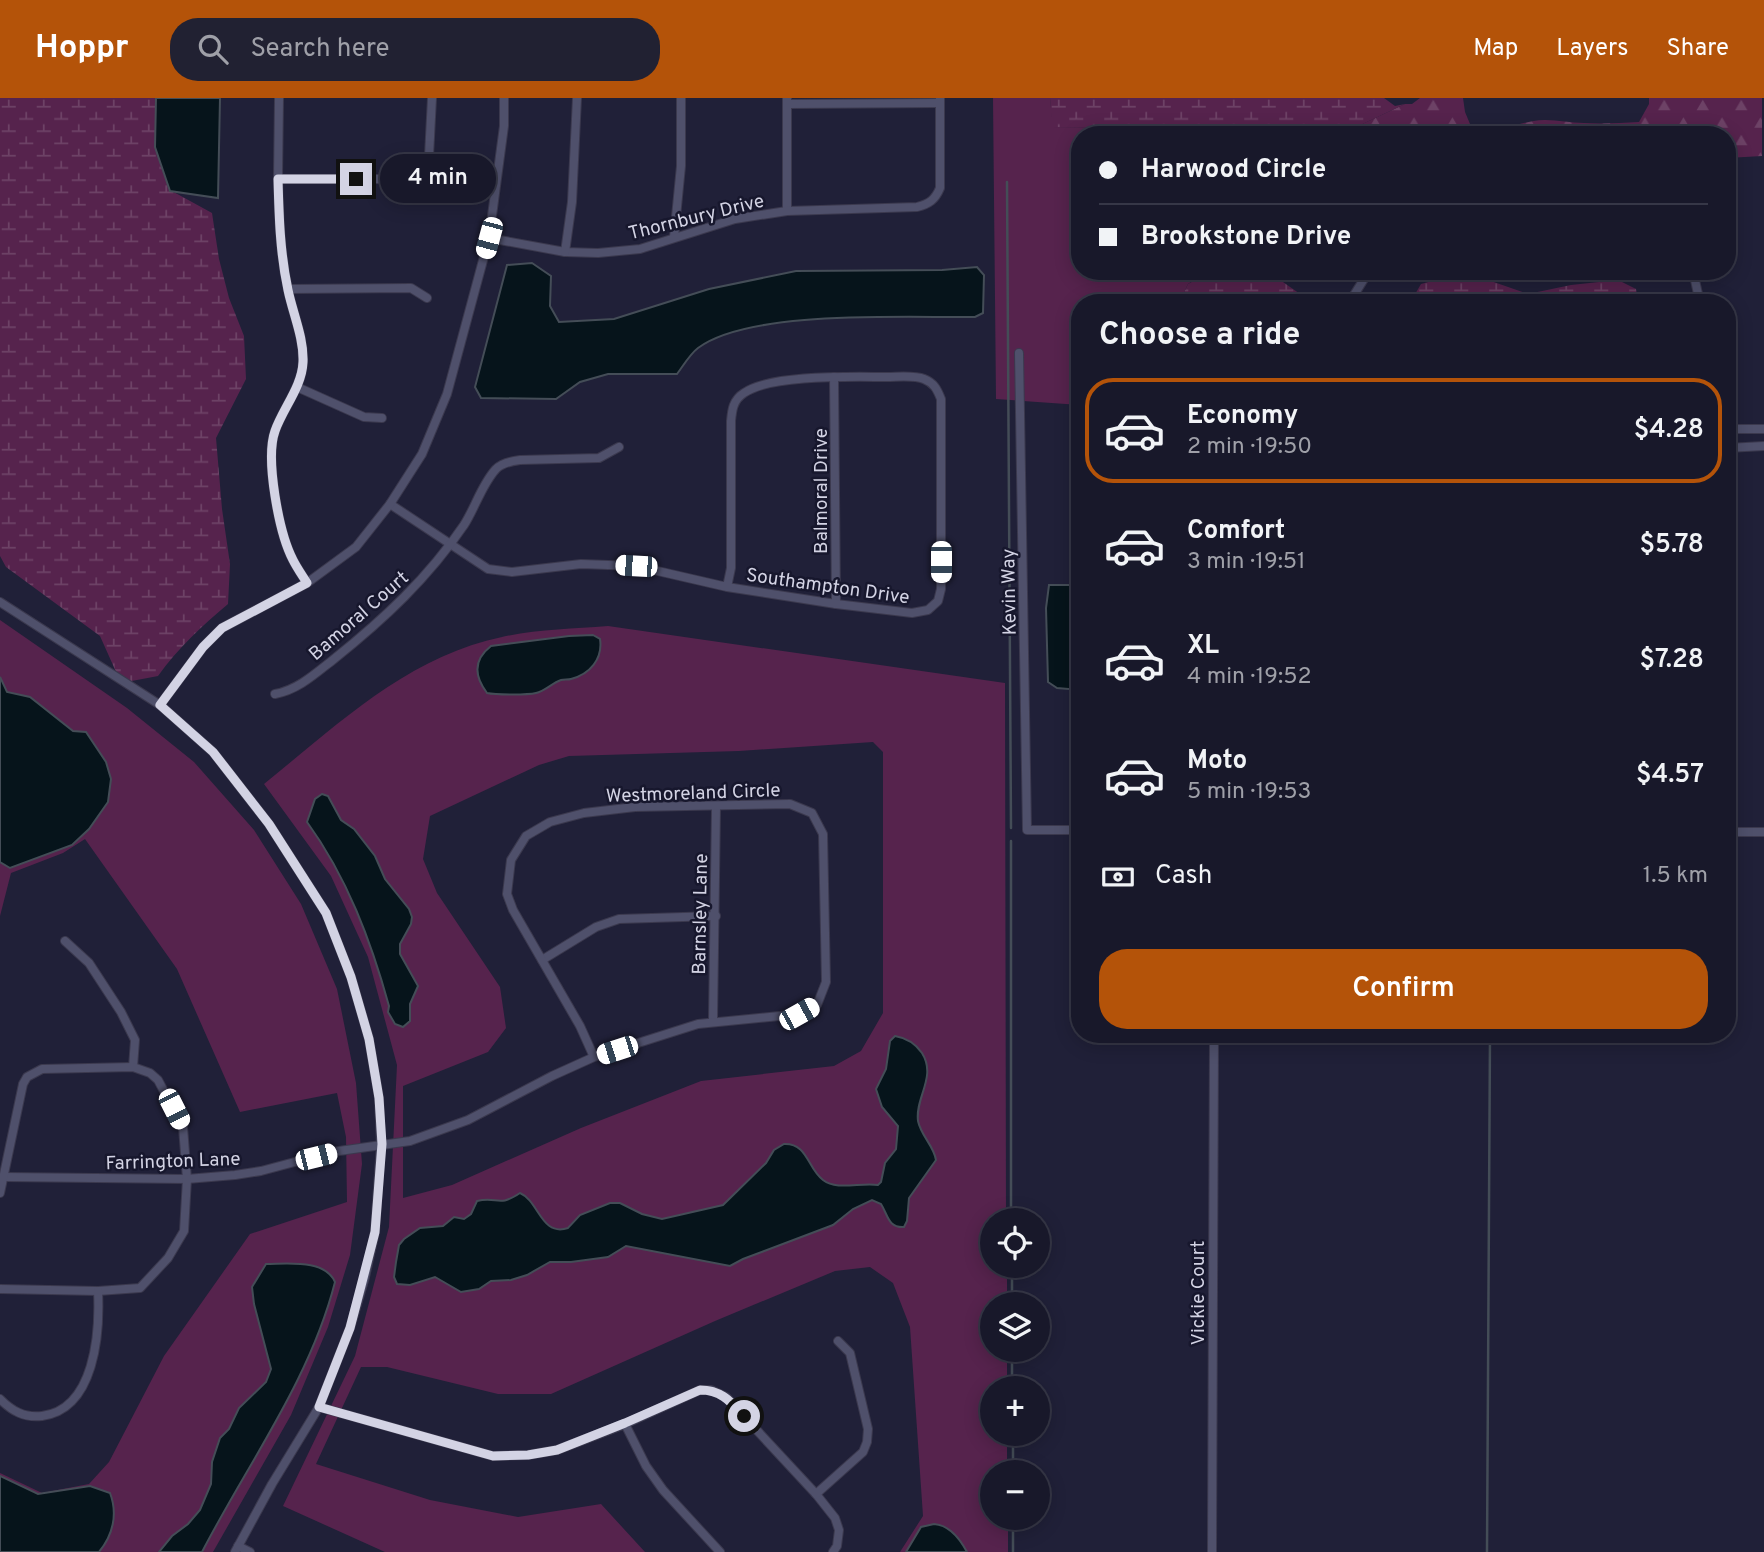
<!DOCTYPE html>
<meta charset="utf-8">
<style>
body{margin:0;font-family:Overpass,sans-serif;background:#212132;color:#f1f3f6;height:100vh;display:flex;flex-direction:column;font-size:26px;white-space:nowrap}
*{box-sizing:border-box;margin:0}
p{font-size:23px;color:#9fa0a8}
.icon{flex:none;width:38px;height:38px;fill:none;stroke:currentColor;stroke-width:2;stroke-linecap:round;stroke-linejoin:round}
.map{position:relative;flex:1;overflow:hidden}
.drawer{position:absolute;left:1071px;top:196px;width:665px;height:749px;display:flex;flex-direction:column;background:#18182a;border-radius:28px;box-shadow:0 4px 18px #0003,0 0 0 2px #363747}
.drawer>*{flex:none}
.guide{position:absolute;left:1071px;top:28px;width:665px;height:154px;border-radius:28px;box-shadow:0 4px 18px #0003,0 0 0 2px #363747;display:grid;align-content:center;height:154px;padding:0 28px;background:#18182a}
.tools{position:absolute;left:980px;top:1110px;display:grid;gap:14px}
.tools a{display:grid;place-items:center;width:70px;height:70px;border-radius:50%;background:#18182a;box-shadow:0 4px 18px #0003,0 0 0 2px #363747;font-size:35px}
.end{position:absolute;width:32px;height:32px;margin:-16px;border:9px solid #d3d3e4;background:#111;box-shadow:0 0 0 4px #111}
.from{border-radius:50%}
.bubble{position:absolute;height:49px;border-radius:24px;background:#18182a;box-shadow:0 4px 18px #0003,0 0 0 2px #363747;font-size:23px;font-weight:600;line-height:49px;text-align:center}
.car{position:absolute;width:21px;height:42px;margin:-21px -10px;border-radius:9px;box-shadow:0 0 5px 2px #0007;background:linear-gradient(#fff 24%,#345 0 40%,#fff 0 76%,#345 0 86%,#fff 0)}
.guide b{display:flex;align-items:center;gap:24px;height:66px;font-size:26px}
.guide b+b{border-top:2px solid #363747}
.guide i{width:18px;height:18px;background:#f1f3f6}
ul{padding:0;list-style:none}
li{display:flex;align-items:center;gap:21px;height:105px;margin:0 14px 10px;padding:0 14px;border:4px solid transparent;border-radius:28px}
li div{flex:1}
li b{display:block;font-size:26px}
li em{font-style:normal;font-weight:600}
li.on{border-color:#b45309}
li>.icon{width:63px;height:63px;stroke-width:1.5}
h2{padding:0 28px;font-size:32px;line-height:84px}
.pay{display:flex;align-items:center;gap:18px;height:77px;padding:0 28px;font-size:26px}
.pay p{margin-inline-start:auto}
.cta{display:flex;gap:14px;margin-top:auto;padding:14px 28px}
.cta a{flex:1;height:80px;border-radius:28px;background:#b45309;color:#fff;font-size:28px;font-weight:600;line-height:80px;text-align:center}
header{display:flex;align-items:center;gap:42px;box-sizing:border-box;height:98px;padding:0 35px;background:#b45309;color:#fff}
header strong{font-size:33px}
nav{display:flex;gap:38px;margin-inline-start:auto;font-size:24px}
.search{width:490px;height:63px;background:#212132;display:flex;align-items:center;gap:18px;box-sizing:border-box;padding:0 24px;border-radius:28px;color:#9fa0a8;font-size:26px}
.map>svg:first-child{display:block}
.green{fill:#56234d;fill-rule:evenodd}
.forest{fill:url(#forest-firs)}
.wetland{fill:url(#wetland-marsh)}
.water{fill:#06141b;stroke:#444d57;stroke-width:2}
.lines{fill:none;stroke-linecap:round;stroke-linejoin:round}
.stream{stroke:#444d57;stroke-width:2.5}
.minor-casing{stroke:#3b394e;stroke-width:10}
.minor{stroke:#4f506b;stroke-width:8}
.route{stroke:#d3d3e4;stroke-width:9}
.labels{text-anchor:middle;stroke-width:5;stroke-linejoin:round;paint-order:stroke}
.street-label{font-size:19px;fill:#d3d3e4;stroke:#17172d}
</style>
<header>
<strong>Hoppr</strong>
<div class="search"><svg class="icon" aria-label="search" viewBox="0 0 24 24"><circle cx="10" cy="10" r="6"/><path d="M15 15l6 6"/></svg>Search here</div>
<nav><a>Map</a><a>Layers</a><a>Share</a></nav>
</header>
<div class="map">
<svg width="1764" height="1454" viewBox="0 0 1764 1454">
<defs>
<pattern id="forest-firs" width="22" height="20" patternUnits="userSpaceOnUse" patternTransform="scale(1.75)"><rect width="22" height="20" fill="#56234d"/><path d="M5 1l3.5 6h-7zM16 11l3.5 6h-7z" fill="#6d4266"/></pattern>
<pattern id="wetland-marsh" width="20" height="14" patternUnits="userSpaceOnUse" patternTransform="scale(1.75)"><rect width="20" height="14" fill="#56234d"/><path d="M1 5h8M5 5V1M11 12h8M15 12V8" fill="none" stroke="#6d4266"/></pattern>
</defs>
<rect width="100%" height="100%" fill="#202038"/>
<g class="green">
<path d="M993,0H1050L1053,29L1352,31L1344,37H1080V173H1188L1191,184L1188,186L1179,205H1080V307L996,301Z"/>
<path d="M0,522L127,610L194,664L254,732L301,806L337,891L356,985L362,1066L350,1157L328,1229L291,1317L213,1454H0V1375L42,1395L89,1386L109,1364L164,1258L250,1136L347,1104L346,1039L337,995L240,1014L177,871L85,741L63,755L11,775L0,818Z"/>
<path d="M608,528L1005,585L1006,1122H992V1167H1007V1206H992V1251H1007V1290H992V1335H1007V1374H992V1419H1008V1454H900L923,1418L910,1229L893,1185L870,1169L835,1173L715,1223L551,1296H498L387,1269H361L316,1366L430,1402L518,1419L601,1406L645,1454H385L283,1408L355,1258L389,1129L397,967L368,859L331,778L264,686C337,627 407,559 502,539C537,531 572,531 608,528ZM873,644L883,654V915L861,953L834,968L701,983L581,1030L452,1087L403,1100V988L488,954L506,930L500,889L437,795L423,761L430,718L539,667L569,658L739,653Z"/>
</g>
<path class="forest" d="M1420,0H1463L1465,14L1470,26C1502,39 1513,23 1545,22C1558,22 1571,25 1584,25C1602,26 1621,25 1639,24L1649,6V0H1762V58L1727,60V37H1344L1356,29L1405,6H1412Z"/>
<g class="wetland">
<path d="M0,0H156L155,49L170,92L212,115L219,161L229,200L244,238L246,281L216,340L222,411L230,466L228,506C202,528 178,550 158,578L121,585L100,538L6,469L0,458Z"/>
<path d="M1050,0H1384L1395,8L1405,6L1352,31L1052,29Z"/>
<path d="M1212,173H1267L1303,198L1309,205H1179L1188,186Z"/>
<path d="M1465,174L1528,196L1571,187L1618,182L1636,191L1638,205H1410L1421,186Z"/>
</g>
<g class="water">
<path d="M156,0H220L218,100L170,93L155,49Z"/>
<path d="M532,165L551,178L550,208L559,224L614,221L709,191L796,173L942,172L977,169L984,177L983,215L975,219C907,220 751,211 698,250C690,256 683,268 677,276H608L580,284L556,301L481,300L475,289L507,167Z"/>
<path d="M1049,487H1080V592L1057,590L1048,584L1046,510Z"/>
<path d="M593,537L600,541C603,561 590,576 571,581C568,582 564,581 561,582C552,585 545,593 536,595C528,597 496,597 487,595C474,578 473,562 491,548L569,538Z"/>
<path d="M0,579L7,594L30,599L73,633L86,634L106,664L111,681L108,704L89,731L72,747L10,770L0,764Z"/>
<path d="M322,696L328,698L341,722L354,731L375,758L385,781L409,811L412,819L411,826L400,846V856L418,888L410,906V923L403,929L395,926L388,914L389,908C371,843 347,779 307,724L315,701Z"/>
<path d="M895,938C907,940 915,945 922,955C937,979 915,999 918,1023C921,1038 934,1048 936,1062L909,1100L907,1123L904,1129C888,1130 888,1117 881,1106L872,1102L853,1111L833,1127L743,1161L730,1168L626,1148L608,1159L571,1164H550L527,1177L511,1182L491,1183L479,1191L461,1194L435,1179L410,1187L397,1186L394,1179L396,1164L399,1147L404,1141L420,1130L443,1128L454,1119L464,1121L471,1116L477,1103C498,1098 498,1110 520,1095C539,1103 541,1139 568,1130L580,1117L610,1105H620L642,1116L662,1121L723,1107L766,1065L774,1052L784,1046C808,1045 807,1070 823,1082C837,1093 861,1084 878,1087L881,1084L885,1065L896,1051L898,1028L882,1009L876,991L886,971L890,943Z"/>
<path d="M266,1166C288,1166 325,1161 335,1184C310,1282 248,1365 202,1454H159L172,1438L188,1426L200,1412L211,1386L212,1364L220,1340L229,1331L239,1310L266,1284L271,1271L254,1206L252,1189Z"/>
<path d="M0,1378L38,1396L90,1388L110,1395C118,1416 113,1437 99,1454H0Z"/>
<path d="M934,1426C950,1427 960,1441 967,1454H906L921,1429Z"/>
</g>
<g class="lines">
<g class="stream">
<path d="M1007,84L1011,730"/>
<path d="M1011,743V1122"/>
<path d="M1012,1167V1206"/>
<path d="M1012,1251V1290"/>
<path d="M1013,1335V1374"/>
<path d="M1013,1419V1454"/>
<path d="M1487,1454L1490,936"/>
</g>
<g class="minor-casing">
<g id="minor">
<path d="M279,0L278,81H408L423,75L429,58L432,0"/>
<path d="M787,6L940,5"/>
<path d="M278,81C279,118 280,155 288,192C293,216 304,240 303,264C302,289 283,310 275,333C265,360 279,436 293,462C297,470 302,477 307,485"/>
<path d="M787,113V0"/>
<path d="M674,139L681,68V0"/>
<path d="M489,140L565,154L598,155L640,151L735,121L787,113L917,109C929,106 935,102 940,90V0"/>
<path d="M565,154L572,104L577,0"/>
<path d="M1693,173L1700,205"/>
<path d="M288,191L411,190L427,200"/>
<path d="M1349,205L1369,173"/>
<path d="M1019,255L1027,732H1080"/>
<path d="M834,279L836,506"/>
<path d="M297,289L364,319L382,320"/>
<path d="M1727,331H1764"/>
<path d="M1727,350L1764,348"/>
<path d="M390,406L488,471L512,474L581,466L636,468L727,489L836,506L912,515L928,512L938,503L941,491V301C937,291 934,285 924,281C914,277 898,279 887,279C853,279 771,276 744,295C733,302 732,312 731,323V470L727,489"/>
<path d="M0,504L160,607L213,654L269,726L326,815L351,879L369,941L379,1000L381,1046L375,1134L365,1179L350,1230L319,1309L272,1386L235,1454"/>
<path d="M275,596C298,592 316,575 334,561C384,521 428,480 464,427C475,410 482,386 496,371C502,365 512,363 520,362L599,360L619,349"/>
<path d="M160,607L203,549L222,530L307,485L356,449L390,406L422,356L447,296L489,140L504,28V0"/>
<path d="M1727,734H1764"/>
<path d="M65,843L89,865L121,914L135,942L133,969"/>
<path d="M542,862L596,829L619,821L716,818"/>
<path d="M713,923L716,709"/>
<path d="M4,1079L187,1081L235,1077L261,1073L332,1054L410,1043L468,1022L552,978L594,959L698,926L799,916L817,907L826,884L823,736L812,715L790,706L635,709L584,715L550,724L526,738L511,762L507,796L513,812L580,928L594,959"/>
<path d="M0,1095L23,986L27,979L42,971L133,969L150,975L158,982L183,1029L187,1081L184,1133L168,1160L140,1190L98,1193L0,1191"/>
<path d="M0,1301C12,1313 24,1320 42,1318C95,1311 100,1235 98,1193"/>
<path d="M319,1309L493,1358L528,1357L557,1352L625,1326L700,1292H711L726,1299L816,1396L835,1420L839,1432L837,1448L833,1454"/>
<path d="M625,1326L646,1368L663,1392L720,1454"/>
<path d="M816,1396L863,1354L867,1344L868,1331L850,1255L838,1243"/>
<path d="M238,1448L250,1454"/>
<path d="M1212,1454L1214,936"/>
</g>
</g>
<use href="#minor" class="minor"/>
</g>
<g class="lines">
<path class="route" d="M356,81H278C279,118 280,155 288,192C293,216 304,240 303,264C302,289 283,310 275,333C265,361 279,435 293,462C297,470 302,477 307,485L222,530L203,549L160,607L213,654L269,726L326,815L351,879L369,941L379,1000L382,1046L375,1134L350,1230L319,1309L493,1358L528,1357L557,1352L625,1325L700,1292C721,1292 730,1303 744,1318"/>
</g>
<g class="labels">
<g class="street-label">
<text transform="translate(696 118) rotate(-14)" y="7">Thornbury Drive</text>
<text transform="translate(820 393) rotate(-90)" y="7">Balmoral Drive</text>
<text transform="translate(828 487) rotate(8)" y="7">Southampton Drive</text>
<text transform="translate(1008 494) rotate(-91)" y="7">Kevin Way</text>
<text transform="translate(358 517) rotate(-41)" y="7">Bamoral Court</text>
<text transform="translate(693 694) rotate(-2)" y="7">Westmoreland Circle</text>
<text transform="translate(699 816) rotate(-89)" y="7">Barnsley Lane</text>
<text transform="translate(173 1062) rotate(-2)" y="7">Farrington Lane</text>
<text transform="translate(1197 1195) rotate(-90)" y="7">Vickie Court</text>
</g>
</g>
</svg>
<div class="tools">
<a><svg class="icon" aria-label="locate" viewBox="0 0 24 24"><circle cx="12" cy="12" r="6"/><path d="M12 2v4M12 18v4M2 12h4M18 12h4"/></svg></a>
<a><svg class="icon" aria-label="layers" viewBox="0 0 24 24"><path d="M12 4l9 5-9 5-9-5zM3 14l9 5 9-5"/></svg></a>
<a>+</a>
<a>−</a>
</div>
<i class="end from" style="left:744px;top:1318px"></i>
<i class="end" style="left:356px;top:81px"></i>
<div class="bubble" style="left:380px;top:56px;width:116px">4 min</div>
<i class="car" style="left:489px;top:140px;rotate:195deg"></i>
<i class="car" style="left:941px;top:464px;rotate:180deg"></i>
<i class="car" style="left:636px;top:468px;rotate:273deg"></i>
<i class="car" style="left:799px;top:916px;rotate:61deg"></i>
<i class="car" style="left:617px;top:952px;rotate:252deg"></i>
<i class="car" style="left:174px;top:1011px;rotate:153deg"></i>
<i class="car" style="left:316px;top:1059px;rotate:76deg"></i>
<div class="guide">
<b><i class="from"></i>Harwood Circle</b>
<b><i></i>Brookstone Drive</b>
</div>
<section class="drawer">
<h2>Choose a ride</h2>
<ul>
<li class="on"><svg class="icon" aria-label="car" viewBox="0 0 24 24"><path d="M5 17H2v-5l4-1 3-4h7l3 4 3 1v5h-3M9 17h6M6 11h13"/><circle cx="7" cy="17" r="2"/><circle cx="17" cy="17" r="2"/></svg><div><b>Economy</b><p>2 min · 19:50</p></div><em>$4.28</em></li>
<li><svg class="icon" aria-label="car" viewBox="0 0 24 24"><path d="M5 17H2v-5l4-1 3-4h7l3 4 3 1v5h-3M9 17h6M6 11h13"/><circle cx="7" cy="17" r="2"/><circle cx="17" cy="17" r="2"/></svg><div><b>Comfort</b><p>3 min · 19:51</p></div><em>$5.78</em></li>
<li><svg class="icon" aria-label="car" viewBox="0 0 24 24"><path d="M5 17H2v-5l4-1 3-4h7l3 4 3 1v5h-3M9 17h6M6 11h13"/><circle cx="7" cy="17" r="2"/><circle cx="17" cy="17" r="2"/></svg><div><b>XL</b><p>4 min · 19:52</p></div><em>$7.28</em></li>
<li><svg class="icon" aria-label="car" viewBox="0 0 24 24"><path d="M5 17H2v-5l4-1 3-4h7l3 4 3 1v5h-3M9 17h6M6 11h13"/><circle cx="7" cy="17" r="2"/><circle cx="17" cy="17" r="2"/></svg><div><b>Moto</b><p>5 min · 19:53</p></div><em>$4.57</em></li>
</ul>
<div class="pay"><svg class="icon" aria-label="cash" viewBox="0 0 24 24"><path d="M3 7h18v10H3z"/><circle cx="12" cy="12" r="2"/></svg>Cash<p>1.5 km</p></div>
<div class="cta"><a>Confirm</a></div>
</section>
</div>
